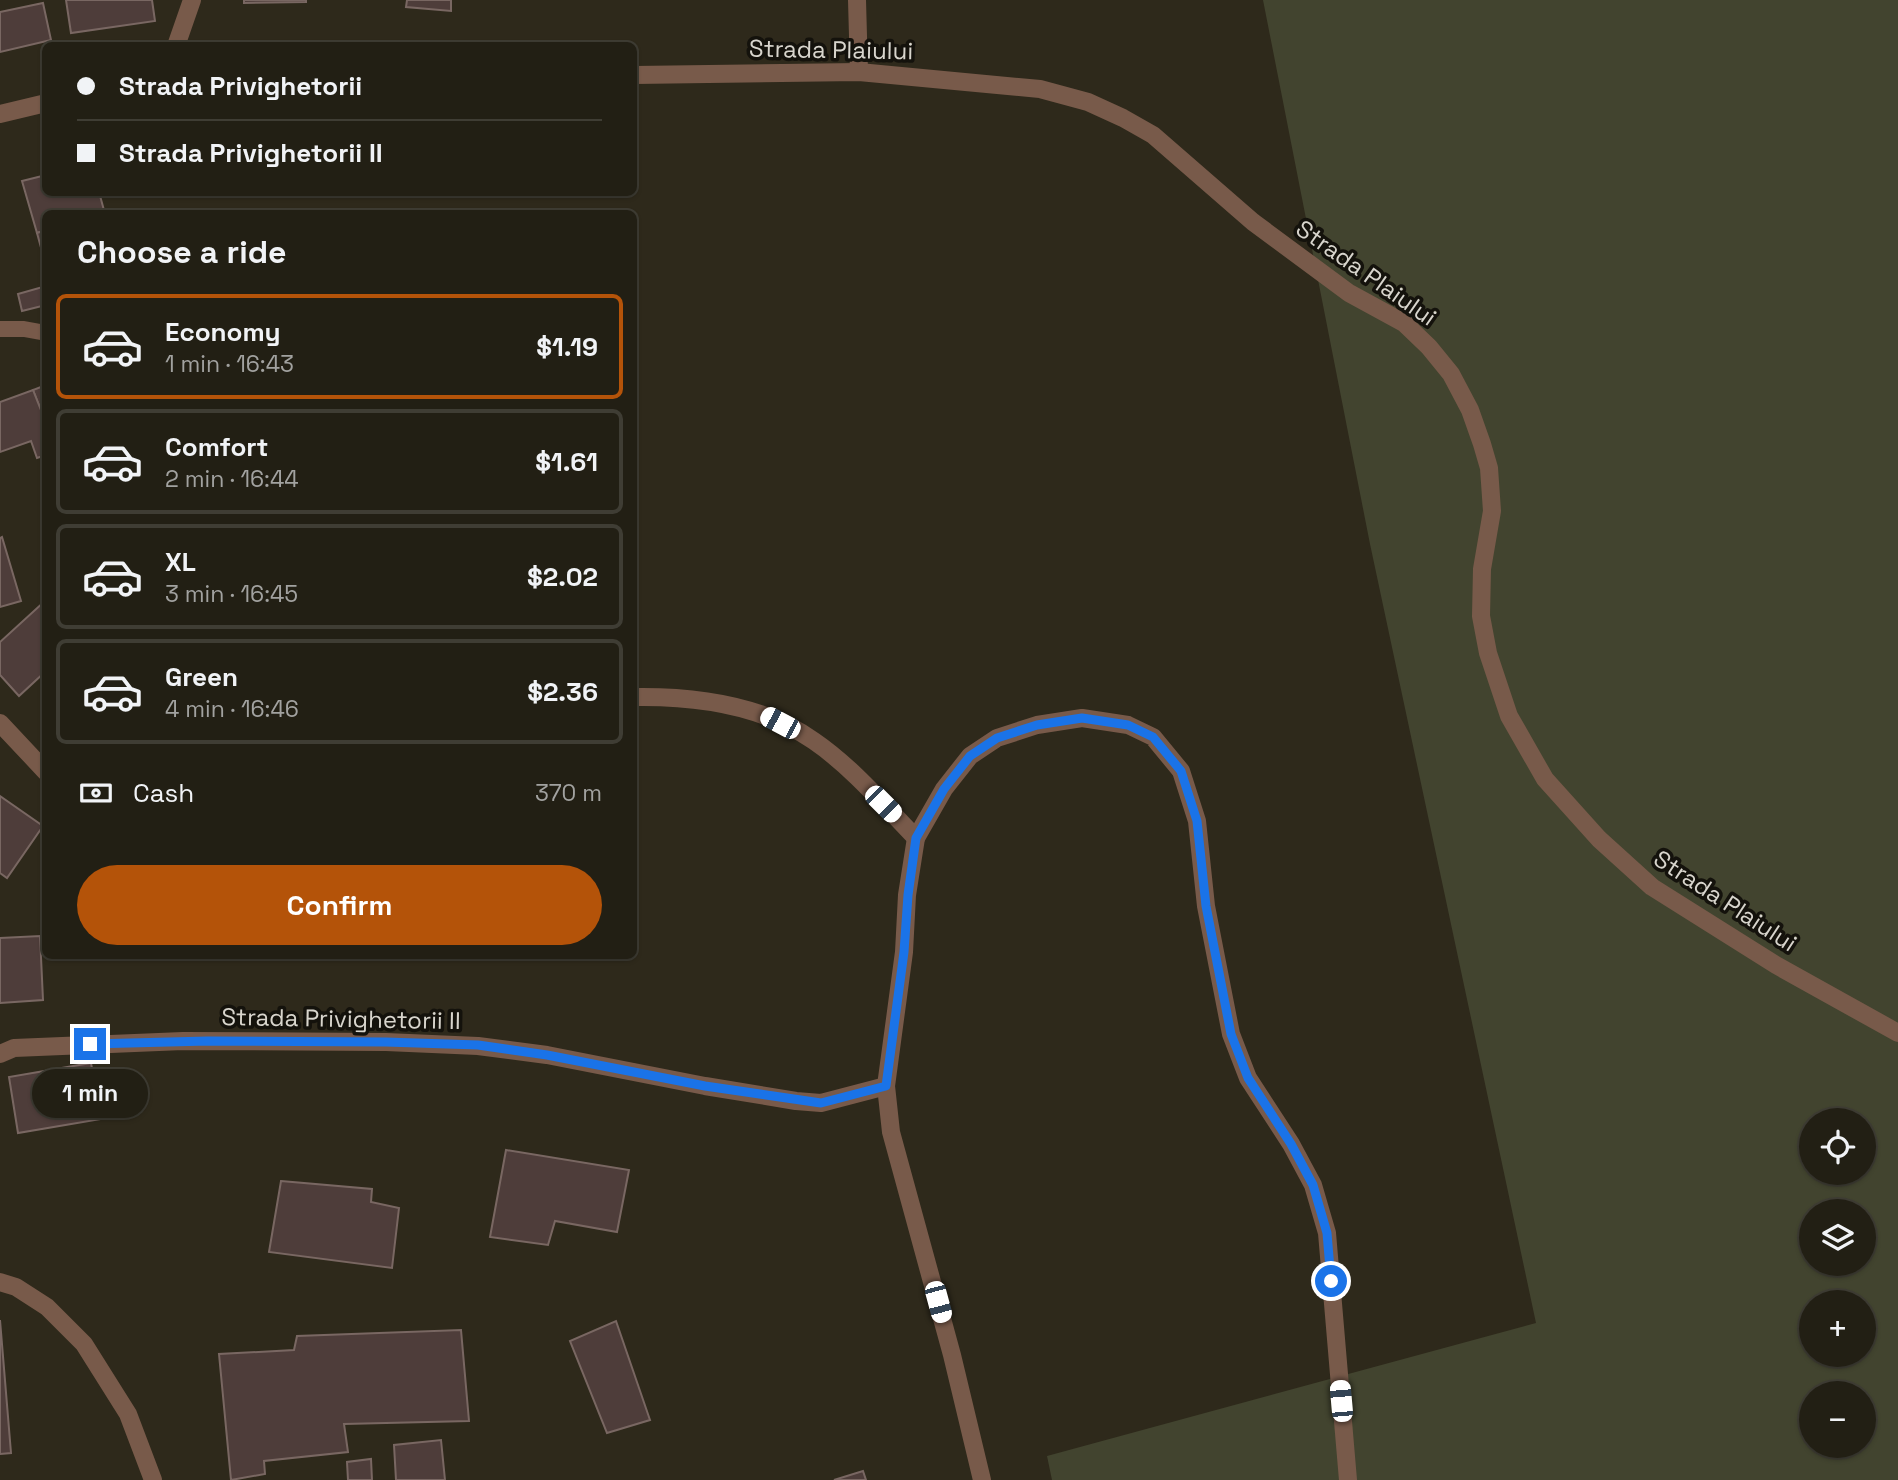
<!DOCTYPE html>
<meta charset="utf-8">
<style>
body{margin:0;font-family:"Space Grotesk",sans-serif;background:#2e2c22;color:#f1f3f6;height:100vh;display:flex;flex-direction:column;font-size:26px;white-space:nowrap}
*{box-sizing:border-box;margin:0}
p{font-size:23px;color:#a2a2a0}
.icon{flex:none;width:38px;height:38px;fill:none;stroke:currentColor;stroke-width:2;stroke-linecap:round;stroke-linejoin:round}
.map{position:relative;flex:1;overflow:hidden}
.side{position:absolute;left:42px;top:210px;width:595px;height:749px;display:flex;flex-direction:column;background:#221f14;border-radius:10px;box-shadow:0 2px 5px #0004,0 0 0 2px #3f3d34}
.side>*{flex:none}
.guide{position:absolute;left:42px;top:42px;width:595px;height:154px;border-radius:10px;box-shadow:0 2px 5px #0004,0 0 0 2px #3f3d34;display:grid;align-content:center;height:154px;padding:0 35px;background:#221f14}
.buttons{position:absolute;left:1799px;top:1108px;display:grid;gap:14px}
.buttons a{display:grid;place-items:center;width:77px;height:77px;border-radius:50%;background:#221f14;box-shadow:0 2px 5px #0004,0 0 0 2px #3f3d34;font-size:35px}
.end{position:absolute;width:32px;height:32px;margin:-16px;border:9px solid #1a73e8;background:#fff;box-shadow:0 0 0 4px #fff}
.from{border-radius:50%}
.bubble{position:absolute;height:49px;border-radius:24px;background:#221f14;box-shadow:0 2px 5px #0004,0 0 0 2px #3f3d34;font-size:23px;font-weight:700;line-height:49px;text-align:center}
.car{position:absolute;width:21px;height:42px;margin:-21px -10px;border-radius:9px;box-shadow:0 0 5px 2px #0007;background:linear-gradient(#fff 24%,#345 0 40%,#fff 0 76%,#345 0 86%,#fff 0)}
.guide b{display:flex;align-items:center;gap:24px;height:66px;font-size:26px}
.guide b+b{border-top:2px solid #3f3d34}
.guide i{width:18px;height:18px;background:#f1f3f6}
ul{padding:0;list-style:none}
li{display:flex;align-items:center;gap:21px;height:105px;margin:0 14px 10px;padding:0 21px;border:4px solid #3f3d34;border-radius:10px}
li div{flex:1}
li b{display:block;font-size:26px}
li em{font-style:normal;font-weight:700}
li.active{border-color:#b45309}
li>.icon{width:63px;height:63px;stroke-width:1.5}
h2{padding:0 35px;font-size:32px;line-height:84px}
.pay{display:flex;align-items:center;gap:18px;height:77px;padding:0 35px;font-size:26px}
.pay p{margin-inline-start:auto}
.action{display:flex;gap:14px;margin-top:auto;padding:14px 35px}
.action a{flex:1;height:80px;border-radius:42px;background:#b45309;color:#fff;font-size:28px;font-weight:700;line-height:80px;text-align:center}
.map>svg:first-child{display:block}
.green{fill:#42442f;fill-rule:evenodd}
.building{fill:#4e3d3a;stroke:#796762;stroke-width:2}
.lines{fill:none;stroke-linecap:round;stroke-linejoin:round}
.lane{stroke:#785a4a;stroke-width:16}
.street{stroke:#785a4a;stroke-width:18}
.route{stroke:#1a73e8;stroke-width:9}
.labels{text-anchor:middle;stroke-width:7;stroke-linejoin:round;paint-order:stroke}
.street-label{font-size:24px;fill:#d8d5cd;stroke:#14120c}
</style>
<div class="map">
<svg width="1898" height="1480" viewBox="0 0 1898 1480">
<rect width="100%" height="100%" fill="#2e291b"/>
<path class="green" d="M1263,0H1898V1480H1052L1047,1456L1536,1323L1370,544ZM1811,1120H1864V1172H1811ZM1811,1211H1864V1264H1811ZM1811,1302H1864V1354H1811ZM1811,1393H1864V1446H1811Z"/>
<g class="building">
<path d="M66,0H152L155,21L71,33Z"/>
<path d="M244,0H306V2L244,3Z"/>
<path d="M407,0H451V11L406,7Z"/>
<path d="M43,3L51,40L0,52V12Z"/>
<path d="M46,175V192H99L105,214H46V230L37,233L22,181Z"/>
<path d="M46,230V266L37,233Z"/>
<path d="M46,286V305L22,311L18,294Z"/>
<path d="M46,385V423L33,390Z"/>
<path d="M33,390L46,423V455L37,458L31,441L0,452V402Z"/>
<path d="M2,537L21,601L0,607V538Z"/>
<path d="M46,600V671L19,696L0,675V642Z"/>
<path d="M0,796L43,826L7,878L0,873Z"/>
<path d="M40,936L43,1000L0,1003V938Z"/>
<path d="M91,1063L101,1119L18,1133L9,1077Z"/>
<path d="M506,1150L629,1170L617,1232L555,1221L548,1245L490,1237Z"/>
<path d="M281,1181L372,1189L371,1202L399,1208L392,1268L269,1252Z"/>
<path d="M0,1320L11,1453L0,1454Z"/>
<path d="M616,1321L650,1420L607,1433L570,1341Z"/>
<path d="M461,1330L469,1421L344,1424L348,1452L264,1461L265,1474L231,1480L219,1354L294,1350L297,1336Z"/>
<path d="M441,1440L445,1480H396L394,1445Z"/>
<path d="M371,1459L372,1480H348L347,1462Z"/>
<path d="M863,1471L866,1480H834Z"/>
</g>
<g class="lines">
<path class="lane" d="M0,329H24L46,333"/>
<g class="street">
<path d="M857,0L859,72"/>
<path d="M176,46L192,0"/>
<path d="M634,75L859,72L1040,89L1088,102L1123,118L1153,135L1253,222L1349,293L1404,323L1429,347L1451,374L1470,410L1482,444L1489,468L1492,511L1482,569L1481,616L1488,653L1509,716L1545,779L1599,839L1652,887L1776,965L1898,1033"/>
<path d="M0,114L46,103"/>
<path d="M634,697C695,696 763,705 814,741C852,767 884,805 916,838"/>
<path d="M0,723L46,772"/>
<path d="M0,1054L14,1048L183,1041L386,1042L478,1046L547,1055L705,1086L796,1101L821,1103L886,1086"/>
<path d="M0,1282L16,1287L47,1307L84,1344L128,1414L153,1480"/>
<path d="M982,1480L952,1355L891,1132L886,1086L904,952L907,895L916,838L944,789L970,756L997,738L1037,725L1082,718L1128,725L1153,737L1181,771L1197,821L1206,906L1231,1034L1248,1078L1291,1144L1313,1185L1327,1233L1348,1480"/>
</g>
</g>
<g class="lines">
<path class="route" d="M90,1044L208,1041L386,1042L478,1045L547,1055L705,1086L821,1103L886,1086L904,952L908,895L916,838L944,789L970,756L997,738L1037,725L1082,718L1128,725L1153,737L1181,771L1197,821L1206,906L1231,1034L1248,1078L1291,1144L1313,1185L1327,1233L1331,1281"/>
</g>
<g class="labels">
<g class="street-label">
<text transform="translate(831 50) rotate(1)" y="8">Strada Plaiului</text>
<text transform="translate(1366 273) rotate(35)" y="8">Strada Plaiului</text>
<text transform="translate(1725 901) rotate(33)" y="8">Strada Plaiului</text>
<text transform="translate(341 1019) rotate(1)" y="8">Strada Privighetorii II</text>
</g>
</g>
</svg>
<div class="buttons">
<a><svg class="icon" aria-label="locate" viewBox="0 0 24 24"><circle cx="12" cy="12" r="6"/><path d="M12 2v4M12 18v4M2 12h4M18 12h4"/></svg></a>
<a><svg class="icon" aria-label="layers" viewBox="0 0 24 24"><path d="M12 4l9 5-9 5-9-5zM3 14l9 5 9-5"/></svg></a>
<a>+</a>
<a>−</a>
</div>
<i class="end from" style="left:1331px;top:1281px"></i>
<i class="end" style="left:90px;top:1044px"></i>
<div class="bubble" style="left:32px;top:1069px;width:116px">1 min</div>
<i class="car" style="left:780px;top:723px;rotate:298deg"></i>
<i class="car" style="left:883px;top:804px;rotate:135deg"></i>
<i class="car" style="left:938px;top:1302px;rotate:165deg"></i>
<i class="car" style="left:1341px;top:1401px;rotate:355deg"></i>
<div class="guide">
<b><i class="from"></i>Strada Privighetorii</b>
<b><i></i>Strada Privighetorii II</b>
</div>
<section class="side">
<h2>Choose a ride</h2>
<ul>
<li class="active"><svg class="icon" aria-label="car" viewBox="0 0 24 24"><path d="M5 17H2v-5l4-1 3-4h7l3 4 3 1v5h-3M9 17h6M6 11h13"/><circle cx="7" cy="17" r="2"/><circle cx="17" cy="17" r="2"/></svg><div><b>Economy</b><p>1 min · 16:43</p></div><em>$1.19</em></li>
<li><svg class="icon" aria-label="car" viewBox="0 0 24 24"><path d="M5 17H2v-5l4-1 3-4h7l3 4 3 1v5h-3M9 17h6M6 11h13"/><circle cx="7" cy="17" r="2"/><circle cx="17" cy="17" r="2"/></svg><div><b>Comfort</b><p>2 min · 16:44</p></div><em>$1.61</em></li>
<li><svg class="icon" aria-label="car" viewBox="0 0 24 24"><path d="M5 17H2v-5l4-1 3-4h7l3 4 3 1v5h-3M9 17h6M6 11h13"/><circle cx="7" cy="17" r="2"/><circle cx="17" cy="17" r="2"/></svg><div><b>XL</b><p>3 min · 16:45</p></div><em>$2.02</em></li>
<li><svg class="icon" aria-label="car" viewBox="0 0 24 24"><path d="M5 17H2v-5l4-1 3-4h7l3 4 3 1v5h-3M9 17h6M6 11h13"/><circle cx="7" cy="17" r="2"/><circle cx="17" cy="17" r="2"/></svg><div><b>Green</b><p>4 min · 16:46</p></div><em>$2.36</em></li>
</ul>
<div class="pay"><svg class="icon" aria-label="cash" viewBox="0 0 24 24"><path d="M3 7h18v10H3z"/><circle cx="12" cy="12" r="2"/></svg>Cash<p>370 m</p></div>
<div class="action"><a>Confirm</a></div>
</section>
</div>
